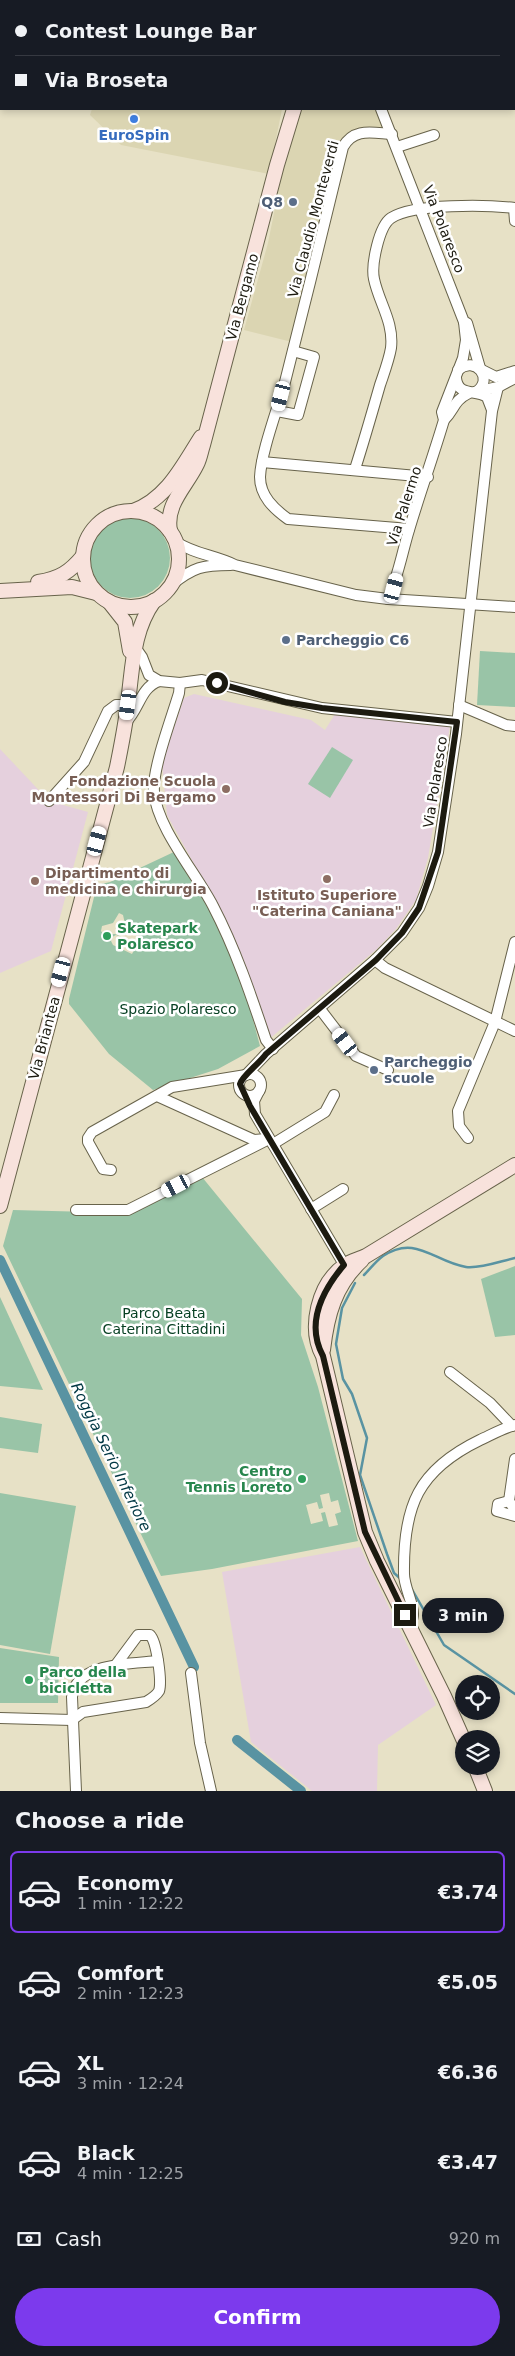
<!DOCTYPE html>
<meta charset="utf-8">
<style>
body{margin:0;font-family:"DejaVu Sans",sans-serif;background:#242831;color:#f1f3f6;height:100vh;display:flex;flex-direction:column;font-size:19px;white-space:nowrap}
*{box-sizing:border-box;margin:0}
p{font-size:16px;color:#9ea1a6}
.icon{flex:none;width:28px;height:28px;fill:none;stroke:currentColor;stroke-width:2;stroke-linecap:round;stroke-linejoin:round}
.map{position:relative;height:1791px;overflow:hidden}
.sheet{display:flex;flex-direction:column;background:#171b24;flex:1}
.sheet>*{flex:none}
.guide{position:absolute;left:0px;top:0px;width:515px;height:110px;box-shadow:0 2px 8px #0003;display:grid;align-content:center;height:110px;padding:0 15px;background:#171b24}
.buttons{position:absolute;left:455px;top:1675px;display:grid;gap:10px}
.buttons a{display:grid;place-items:center;width:45px;height:45px;border-radius:50%;background:#171b24;box-shadow:0 2px 8px #0003;font-size:25px}
.end{position:absolute;width:22px;height:22px;margin:-11px;border:6px solid #1c1a10;background:#fff;box-shadow:0 0 0 2px #fff}
.from{border-radius:50%}
.bubble{position:absolute;height:35px;border-radius:18px;background:#171b24;box-shadow:0 2px 8px #0003;font-size:16px;font-weight:700;line-height:35px;text-align:center}
.car{position:absolute;width:15px;height:30px;margin:-15px -8px;border-radius:6px;box-shadow:0 0 4px 1px #0007;background:linear-gradient(#fff 24%,#345 0 40%,#fff 0 76%,#345 0 86%,#fff 0)}
.guide b{display:flex;align-items:center;gap:18px;height:48px;font-size:19px}
.guide b+b{border-top:1px solid #363941}
.guide i{width:12px;height:12px;background:#f1f3f6}
ul{padding:0;list-style:none}
li{display:flex;align-items:center;gap:15px;height:82px;margin:0 10px 8px;padding:0 5px;border:2px solid transparent;border-radius:8px}
li div{flex:1}
li b{display:block;font-size:19px}
li em{font-style:normal;font-weight:700}
li.active{border-color:#7c3aed}
li>.icon{width:45px;height:45px;stroke-width:1.5}
h2{padding:0 15px;font-size:22px;line-height:60px}
.pay{display:flex;align-items:center;gap:12px;height:55px;padding:0 15px;font-size:19px}
.pay p{margin-inline-start:auto}
.action{display:flex;gap:10px;margin-top:auto;padding:10px 15px}
.action a{flex:1;height:58px;border-radius:30px;background:#7c3aed;color:#fff;font-size:20px;font-weight:700;line-height:58px;text-align:center}
.map>svg:first-child{display:block}
.built{fill:#dbd5b2}
.education{fill:#e5d0dd}
.green{fill:#99c4a7;fill-rule:evenodd}
.lines{fill:none;stroke-linecap:round;stroke-linejoin:round}
.stream{stroke:#5993a2;stroke-width:2.5}
.canal{stroke:#5993a2;stroke-width:10}
.street-casing{stroke:#68634b;stroke-width:12}
.secondary-casing{stroke:#68634b;stroke-width:16}
.street{stroke:#fff;stroke-width:10}
.secondary{stroke:#f8e2dc;stroke-width:14}
.route{stroke:#1c1a10;stroke-width:6}
.shop-dot{fill:#3f7fe0;stroke:#fff;stroke-width:2}
.service-dot{fill:#5c6f8a;stroke:#fff;stroke-width:2}
.education-dot{fill:#8d6e63;stroke:#fff;stroke-width:2}
.leisure-dot{fill:#2e9e5b;stroke:#fff;stroke-width:2}
.labels{text-anchor:middle;stroke-width:5;stroke-linejoin:round;paint-order:stroke}
.shop-label{font-size:14px;font-weight:bold;fill:#366cbe;stroke:#fff}
.service-label{font-size:14px;font-weight:bold;fill:#4e5e75;stroke:#fff;text-anchor:start}
.street-label{font-size:14px;fill:#1c1a10;stroke:#fff}
.education-label{font-size:14px;font-weight:bold;fill:#785e54;stroke:#fff;text-anchor:end}
.leisure-label{font-size:14px;font-weight:bold;fill:#27864d;stroke:#fff;text-anchor:start}
.park-label{font-size:14px;fill:#074023;stroke:#fff}
.water-label{font-size:15px;font-style:italic;fill:#003743;stroke:#fff}
</style>
<div class="map">
<svg width="515" height="1791" viewBox="0 0 515 1791">
<rect width="100%" height="100%" fill="#e7e1c6"/>
<g class="built">
<path d="M92,109H282L269,174L121,145L90,115Z"/>
<path d="M302,109H379L387,130L355,131L346,134L341,147L292,342L244,330L268,243L284,163Z"/>
</g>
<g class="education">
<path d="M194,694L311,720L325,730L335,714L450,726L428,858L416,900L396,929L377,949L268,1040L216,904L167,815L162,763L184,698Z"/>
<path d="M0,749L49,801L88,812L51,951L0,973Z"/>
<path d="M360,1547L436,1705L378,1745L377,1791H312L251,1742L222,1572Z"/>
</g>
<g class="green">
<circle cx="130" cy="558" r="40"/>
<path d="M480,651L515,653V707L477,705Z"/>
<path d="M332,747L353,760L330,798L308,784Z"/>
<path d="M176,851L207,904L243,982L260,1046L218,1069L153,1090L109,1054L69,1004V999L97,885L110,882ZM119,913L123,915L126,928L141,937L132,954L113,945L111,941L112,937L116,935L127,940L128,944L130,941L115,934L104,935L101,931L102,926L113,923Z"/>
<path d="M202,1177L302,1299L301,1335L318,1387L358,1541L212,1569L161,1576L3,1246L13,1210L130,1213ZM329,1493L331,1502L338,1500L341,1512L335,1514L338,1525L329,1527L325,1512L321,1513L323,1521L311,1524L306,1505L317,1502L319,1509L323,1508L320,1495Z"/>
<path d="M515,1266V1335L495,1337L481,1279Z"/>
<path d="M0,1297L43,1390L0,1386Z"/>
<path d="M0,1417L42,1424L38,1453L0,1448Z"/>
<path d="M0,1493L76,1506L50,1654L0,1645Z"/>
<path d="M0,1648L59,1657L58,1703H0Z"/>
</g>
<g class="lines">
<g class="stream">
<path d="M364,1275C370,1269 376,1261 383,1256C416,1234 434,1262 466,1267C480,1269 501,1261 515,1258"/>
<path d="M355,1283L342,1308L336,1344L343,1379L352,1394L367,1438L360,1475L387,1554L394,1573L402,1580"/>
<path d="M410,1586L444,1645L515,1694"/>
</g>
<g class="canal">
<path d="M0,1260L194,1667"/>
<path d="M237,1740L301,1791"/>
</g>
<g class="street-casing">
<g id="street">
<path d="M76,1L77,0"/>
<path d="M0,3L1,4"/>
<path d="M381,109L464,322L467,323L480,368"/>
<path d="M392,134C373,133 354,127 343,147C324,225 305,304 285,382C278,408 261,452 260,477C260,496 274,509 288,519L409,529"/>
<path d="M397,147L434,135"/>
<path d="M514,208L515,221"/>
<path d="M458,370C475,355 495,379 476,392"/>
<path d="M482,370L496,377L515,371"/>
<path d="M456,378C458,397 475,389 487,397L492,410"/>
<path d="M475,392L498,387L515,378"/>
<path d="M277,411L298,415L314,357L293,351"/>
<path d="M444,420C455,409 453,401 469,393"/>
<path d="M262,462L428,477"/>
<path d="M355,469C364,441 372,413 380,385C384,373 389,360 391,348C394,322 379,303 374,279C371,265 379,226 391,218C414,203 488,205 515,208"/>
<path d="M175,541C193,554 215,555 235,565L356,595L388,599L515,607"/>
<path d="M171,585C194,567 202,565 231,565"/>
<path d="M388,599C398,577 402,553 409,530C420,493 433,457 444,420L442,412L463,358L466,340L464,322"/>
<path d="M135,647L142,657L149,675L159,681L180,683L202,680L322,708L457,722"/>
<path d="M180,683L179,693C172,717 152,769 154,792C157,828 196,873 213,906C235,948 251,995 266,1040L273,1049"/>
<path d="M459,705L506,725L515,726"/>
<path d="M126,722C140,708 140,688 159,681"/>
<path d="M49,801L84,762L108,711L116,705H128"/>
<path d="M375,960L385,968L515,1031"/>
<path d="M320,1009L356,1056L388,1070"/>
<path d="M247,1074L266,1054L375,960L402,933L419,908L428,886L438,852L456,734L492,411L498,387"/>
<circle cx="250" cy="1085" r="11"/>
<path d="M259,1091L254,1101L255,1114L342,1261L346,1271"/>
<path d="M157,1096L254,1140L266,1139"/>
<path d="M468,1138L459,1126L458,1111L495,1022L515,942"/>
<path d="M273,1144L325,1112L334,1095"/>
<path d="M111,1170L103,1169L88,1142V1138L92,1132L172,1087L246,1075"/>
<path d="M311,1209L343,1189"/>
<path d="M76,1210H128L269,1139"/>
<path d="M450,1372L490,1403L512,1426"/>
<path d="M515,1459L509,1501L515,1510"/>
<path d="M509,1501L498,1504L497,1511L515,1516"/>
<path d="M410,1625C411,1622 413,1618 413,1615C414,1604 404,1587 404,1574C403,1506 418,1470 480,1440C491,1435 503,1428 515,1425"/>
<path d="M191,1673L200,1743L211,1791"/>
<path d="M0,1718L72,1720"/>
<path d="M72,1720L83,1712L146,1702C151,1699 156,1696 159,1691C162,1682 157,1642 150,1635H138L115,1666"/>
<path d="M76,1791L72,1697C76,1662 131,1664 158,1661"/>
</g>
</g>
<g class="secondary-casing">
<g id="secondary">
<path d="M314,1L315,0"/>
<path d="M325,1V0"/>
<circle cx="131" cy="559" r="48"/>
<path d="M133,511C167,499 183,465 201,437"/>
<path d="M170,531C165,504 186,487 197,464C200,458 201,451 203,445L277,165L294,109"/>
<path d="M38,582C59,579 70,572 83,556"/>
<path d="M0,591L72,587L96,593"/>
<path d="M110,603L125,622L130,651"/>
<path d="M0,1206L117,767C122,742 127,718 129,694C133,661 134,629 154,601"/>
<path d="M323,1350C327,1315 335,1285 362,1260"/>
<path d="M464,1741L444,1696L377,1561L365,1532L323,1356C308,1328 318,1284 345,1265C351,1261 360,1259 366,1256L515,1165"/>
<path d="M475,1766L485,1791"/>
</g>
</g>
<use href="#street" class="street"/>
<use href="#secondary" class="secondary"/>
</g>
<g class="lines">
<path class="route" d="M217,683L285,702L322,708L457,722L438,852L419,908L402,933L376,960L266,1054C259,1064 242,1076 240,1084L250,1106L344,1265C322,1291 305,1323 323,1356L365,1532L405,1615"/>
</g>
<circle class="shop-dot" cx="134" cy="119" r="5"/>
<g class="service-dot">
<circle cx="293" cy="202" r="5"/>
<circle cx="286" cy="640" r="5"/>
<circle cx="374" cy="1070" r="5"/>
</g>
<g class="education-dot">
<circle cx="226" cy="789" r="5"/>
<circle cx="327" cy="879" r="5"/>
<circle cx="35" cy="881" r="5"/>
</g>
<g class="leisure-dot">
<circle cx="107" cy="936" r="5"/>
<circle cx="302" cy="1479" r="5"/>
<circle cx="29" cy="1680" r="5"/>
</g>
<g class="labels">
<g class="shop-label">
<text x="134" y="140">EuroSpin</text>
</g>
<g class="service-label">
<text x="283" y="207" text-anchor="end">Q8</text>
<text x="296" y="645">Parcheggio C6</text>
<text x="384" y="1067">Parcheggio<tspan x="384" dy="16">scuole</tspan></text>
</g>
<g class="street-label">
<text transform="translate(313 219) rotate(-75)" y="5">Via Claudio Monteverdi</text>
<text transform="translate(444 229) rotate(69)" y="5">Via Polaresco</text>
<text transform="translate(242 297) rotate(-75)" y="5">Via Bergamo</text>
<text transform="translate(404 506) rotate(-72)" y="5">Via Palermo</text>
<text transform="translate(435 782) rotate(-81)" y="5">Via Polaresco</text>
<text transform="translate(44 1038) rotate(-75)" y="5">Via Briantea</text>
</g>
<g class="education-label">
<text x="216" y="786">Fondazione Scuola<tspan x="216" dy="16">Montessori Di Bergamo</tspan></text>
<text x="45" y="878" text-anchor="start">Dipartimento di<tspan x="45" dy="16">medicina e chirurgia</tspan></text>
<text x="327" y="900" text-anchor="middle">Istituto Superiore<tspan x="327" dy="16">"Caterina Caniana"</tspan></text>
</g>
<g class="leisure-label">
<text x="117" y="933">Skatepark<tspan x="117" dy="16">Polaresco</tspan></text>
<text x="292" y="1476" text-anchor="end">Centro<tspan x="292" dy="16">Tennis Loreto</tspan></text>
<text x="39" y="1677">Parco della<tspan x="39" dy="16">bicicletta</tspan></text>
</g>
<g class="park-label">
<text x="178" y="1014">Spazio Polaresco</text>
<text x="164" y="1318">Parco Beata<tspan x="164" dy="16">Caterina Cittadini</tspan></text>
</g>
<g class="water-label">
<text transform="translate(111 1457) rotate(64)" y="5">Roggia Serio Inferiore</text>
</g>
</g>
</svg>
<div class="buttons">
<a><svg class="icon" aria-label="locate" viewBox="0 0 24 24"><circle cx="12" cy="12" r="6"/><path d="M12 2v4M12 18v4M2 12h4M18 12h4"/></svg></a>
<a><svg class="icon" aria-label="layers" viewBox="0 0 24 24"><path d="M12 4l9 5-9 5-9-5zM3 14l9 5 9-5"/></svg></a>
</div>
<i class="end from" style="left:217px;top:683px"></i>
<i class="end" style="left:405px;top:1615px"></i>
<div class="bubble" style="left:422px;top:1598px;width:82px">3 min</div>
<i class="car" style="left:281px;top:396px;rotate:194deg"></i>
<i class="car" style="left:394px;top:588px;rotate:15deg"></i>
<i class="car" style="left:128px;top:705px;rotate:187deg"></i>
<i class="car" style="left:97px;top:841px;rotate:15deg"></i>
<i class="car" style="left:61px;top:972px;rotate:195deg"></i>
<i class="car" style="left:345px;top:1042px;rotate:323deg"></i>
<i class="car" style="left:176px;top:1186px;rotate:243deg"></i>
<div class="guide">
<b><i class="from"></i>Contest Lounge Bar</b>
<b><i></i>Via Broseta</b>
</div>
</div>
<section class="sheet">
<h2>Choose a ride</h2>
<ul>
<li class="active"><svg class="icon" aria-label="car" viewBox="0 0 24 24"><path d="M5 17H2v-5l4-1 3-4h7l3 4 3 1v5h-3M9 17h6M6 11h13"/><circle cx="7" cy="17" r="2"/><circle cx="17" cy="17" r="2"/></svg><div><b>Economy</b><p>1 min · 12:22</p></div><em>€3.74</em></li>
<li><svg class="icon" aria-label="car" viewBox="0 0 24 24"><path d="M5 17H2v-5l4-1 3-4h7l3 4 3 1v5h-3M9 17h6M6 11h13"/><circle cx="7" cy="17" r="2"/><circle cx="17" cy="17" r="2"/></svg><div><b>Comfort</b><p>2 min · 12:23</p></div><em>€5.05</em></li>
<li><svg class="icon" aria-label="car" viewBox="0 0 24 24"><path d="M5 17H2v-5l4-1 3-4h7l3 4 3 1v5h-3M9 17h6M6 11h13"/><circle cx="7" cy="17" r="2"/><circle cx="17" cy="17" r="2"/></svg><div><b>XL</b><p>3 min · 12:24</p></div><em>€6.36</em></li>
<li><svg class="icon" aria-label="car" viewBox="0 0 24 24"><path d="M5 17H2v-5l4-1 3-4h7l3 4 3 1v5h-3M9 17h6M6 11h13"/><circle cx="7" cy="17" r="2"/><circle cx="17" cy="17" r="2"/></svg><div><b>Black</b><p>4 min · 12:25</p></div><em>€3.47</em></li>
</ul>
<div class="pay"><svg class="icon" aria-label="cash" viewBox="0 0 24 24"><path d="M3 7h18v10H3z"/><circle cx="12" cy="12" r="2"/></svg>Cash<p>920 m</p></div>
<div class="action"><a>Confirm</a></div>
</section>
